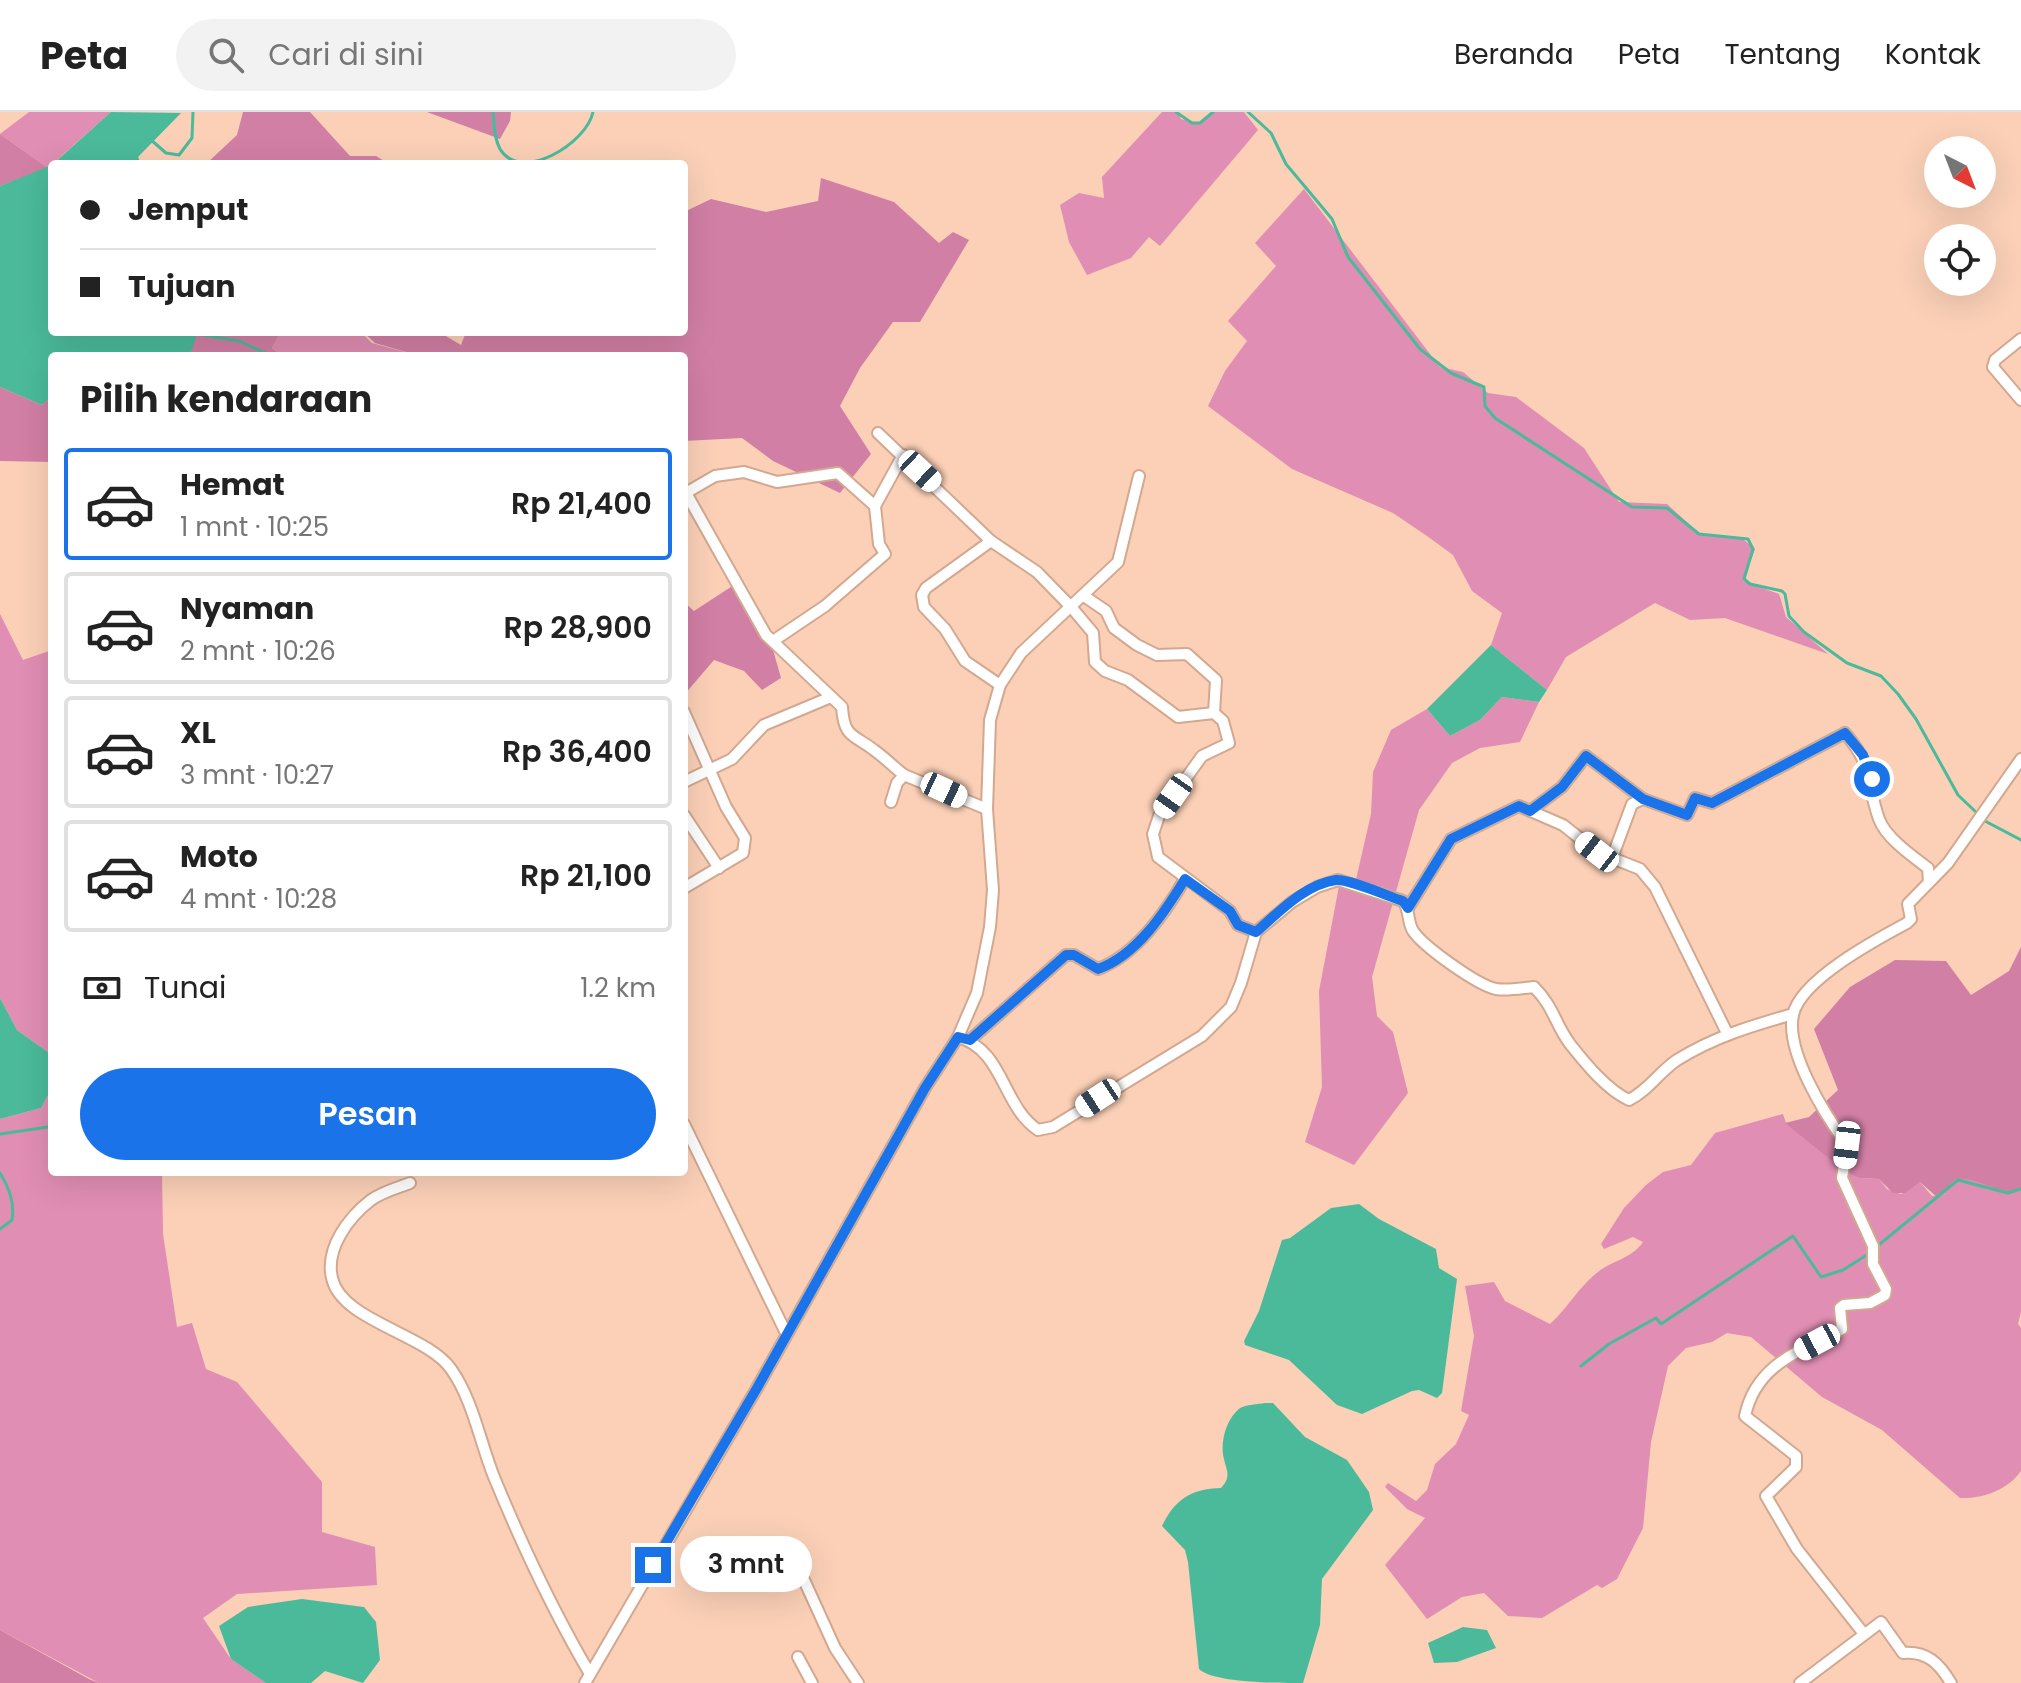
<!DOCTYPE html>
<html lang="id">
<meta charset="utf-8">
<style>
body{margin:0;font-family:Poppins,sans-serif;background:#f2f2f2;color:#222;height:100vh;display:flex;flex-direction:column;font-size:30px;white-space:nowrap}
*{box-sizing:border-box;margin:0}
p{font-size:26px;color:#767676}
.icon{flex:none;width:44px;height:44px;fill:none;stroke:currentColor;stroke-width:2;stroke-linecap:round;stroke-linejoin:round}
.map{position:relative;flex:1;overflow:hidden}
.side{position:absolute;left:48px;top:240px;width:640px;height:824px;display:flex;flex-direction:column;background:#fff;border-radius:8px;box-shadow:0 8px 32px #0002}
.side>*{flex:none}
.guide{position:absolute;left:48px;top:48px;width:640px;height:176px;border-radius:8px;box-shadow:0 8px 32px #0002;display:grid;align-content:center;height:176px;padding:0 32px;background:#fff}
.needle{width:52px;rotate:138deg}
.buttons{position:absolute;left:1924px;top:24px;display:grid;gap:16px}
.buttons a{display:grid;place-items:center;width:72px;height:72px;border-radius:50%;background:#fff;box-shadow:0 8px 32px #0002;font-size:40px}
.end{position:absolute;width:36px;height:36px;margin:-18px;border:10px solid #1a73e8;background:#fff;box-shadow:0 0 0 4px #fff}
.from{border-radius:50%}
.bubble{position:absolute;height:56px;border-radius:28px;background:#fff;box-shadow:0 8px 32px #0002;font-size:26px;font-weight:600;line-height:56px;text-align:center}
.car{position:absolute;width:24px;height:48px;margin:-24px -12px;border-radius:10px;box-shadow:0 0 6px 2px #0007;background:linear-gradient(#fff 24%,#345 0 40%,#fff 0 76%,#345 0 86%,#fff 0)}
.guide b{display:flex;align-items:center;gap:28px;height:76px;font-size:30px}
.guide b+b{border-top:2px solid #e0e0e0}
.guide i{width:20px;height:20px;background:#222}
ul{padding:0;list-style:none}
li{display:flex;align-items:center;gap:24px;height:112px;margin:0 16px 12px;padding:0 16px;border:4px solid #e0e0e0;border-radius:8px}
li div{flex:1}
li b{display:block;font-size:30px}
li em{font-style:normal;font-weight:600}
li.active{border-color:#1a73e8}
li>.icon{width:72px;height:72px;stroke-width:1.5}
h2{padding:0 32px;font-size:36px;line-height:96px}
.pay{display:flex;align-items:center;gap:20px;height:88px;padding:0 32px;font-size:30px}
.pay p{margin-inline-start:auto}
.primary-button{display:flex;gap:16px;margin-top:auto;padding:16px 32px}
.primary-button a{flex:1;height:92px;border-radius:48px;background:#1a73e8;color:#fff;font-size:32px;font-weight:600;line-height:92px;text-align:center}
header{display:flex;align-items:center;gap:48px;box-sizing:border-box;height:112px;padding:0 40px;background:#fff;border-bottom:2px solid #e0e0e0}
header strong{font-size:38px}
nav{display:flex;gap:44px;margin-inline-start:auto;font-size:28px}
.search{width:560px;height:72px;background:#f2f2f2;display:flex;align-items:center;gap:20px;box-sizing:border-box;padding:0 28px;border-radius:44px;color:#767676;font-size:30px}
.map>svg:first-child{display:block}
.green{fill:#e08eb3}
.forest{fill:#d27fa5}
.water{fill:#4bba9b}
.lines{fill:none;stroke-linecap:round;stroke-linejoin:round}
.stream{stroke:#4bba9b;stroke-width:3}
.minor-casing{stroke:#d2a890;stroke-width:14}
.minor{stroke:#fff;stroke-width:10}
.route{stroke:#1a73e8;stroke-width:10}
</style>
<header>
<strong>Peta</strong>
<div class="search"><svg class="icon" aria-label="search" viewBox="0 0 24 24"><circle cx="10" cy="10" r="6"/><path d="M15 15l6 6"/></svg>Cari di sini</div>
<nav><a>Beranda</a><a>Peta</a><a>Tentang</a><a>Kontak</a></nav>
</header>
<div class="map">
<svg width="2021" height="1571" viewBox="0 0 2021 1571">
<rect width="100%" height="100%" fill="#fbd0b7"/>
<g class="green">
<path d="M29,0H111L48,56L0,22Z"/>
<path d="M1162,0H1178L1181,7L1199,12L1211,0H1244L1258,18L1160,134L1149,125L1131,146L1087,163L1069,130L1060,93L1079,81L1104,86L1102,65Z"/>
<path d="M1304,77L1440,255L1463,260L1488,281L1516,285L1584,336L1619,390L1667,392L1701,423L1743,427L1755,437L1743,469L1779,482L1786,505L1828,542L1725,506L1690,508L1655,491L1566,545L1547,578L1491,533L1502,501L1472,479L1453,443L1427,424L1393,401L1292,357L1208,294L1225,259L1247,229L1228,209L1276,154L1255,131Z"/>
<path d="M281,220H361L372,231L420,244H283L272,236Z"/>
<path d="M0,502L23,548L52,538V943L17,918L0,886Z"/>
<path d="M1502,585L1539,590L1520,630L1480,636L1452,651L1419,698L1372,865L1377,904L1393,920L1408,981L1354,1053L1305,1030L1322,975L1319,879L1340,769L1355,772L1371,702L1373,660L1391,618L1427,597L1450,624L1480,608Z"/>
<path d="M52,976V1060H162L163,1122L177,1215L192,1211L206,1257L237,1270L322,1370V1420L375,1435L377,1473L237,1482L203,1506L231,1547L266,1571H99L0,1518V1007L41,996Z"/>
<path d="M1783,1002L1786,1011L1860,1066L1879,1067L1887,1077L1901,1082L1920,1070L1932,1084L1944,1082L1956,1066C1980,1064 1998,1086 2021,1077V1200L2018,1212L2021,1216V1359C2008,1378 1982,1387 1960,1386L1882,1318L1822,1285L1751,1225L1727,1221L1712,1230L1686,1236L1668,1254L1651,1330L1643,1416L1617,1467L1602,1476L1597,1473L1542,1506L1508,1504L1484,1481L1462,1485L1427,1507L1385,1453L1425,1406L1407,1397L1385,1375L1388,1371L1416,1389L1427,1378L1435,1352L1456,1332L1469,1303L1461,1299L1474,1224L1465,1174L1494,1170L1505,1189L1550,1212C1569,1195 1580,1172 1602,1157C1616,1148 1633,1145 1643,1130L1633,1125L1604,1137L1601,1132L1624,1096L1646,1073L1663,1060L1691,1053L1715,1021Z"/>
</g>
<g class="forest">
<path d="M243,0H310L350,44H376L389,52H206L237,23Z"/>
<path d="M427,0H511L510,9L500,27Z"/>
<path d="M0,22L48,56L0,74Z"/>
<path d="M821,66L894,90L939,131L953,120L969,128L920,210H893L860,256L840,294L871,342L840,381L773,349L742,326L684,329V244H420L375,231L363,220H439L461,233L466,220H684V100L711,87L766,100L818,89Z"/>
<path d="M196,220H281L272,236L283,244H190Z"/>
<path d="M0,275L42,293L52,284V350L0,349Z"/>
<path d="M737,471L766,513L781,566L762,578L744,559L714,548L684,583V490L694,499Z"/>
<path d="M2021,835V1077C1998,1086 1980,1064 1956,1067L1938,1086L1920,1070L1905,1081H1893L1879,1067L1860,1066L1846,1060L1785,1011L1809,1005L1838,978L1814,917L1850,875L1895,848L1946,849L1971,883L2009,859Z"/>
<path d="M0,1518L89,1567L99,1571H0Z"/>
</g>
<g class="water">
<path d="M111,0L181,1L138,45L141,52H53Z"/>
<path d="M52,53V220L197,222L190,244H52V284L42,293L0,275V74Z"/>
<path d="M1491,533L1547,578L1539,590L1502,585L1480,608L1450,624L1427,597Z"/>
<path d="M0,886L17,918L52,943V976L41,996L0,1007Z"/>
<path d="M1359,1092L1379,1107L1436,1137L1439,1156L1457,1167L1442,1281L1437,1286L1419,1278L1412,1279L1362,1302L1337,1293L1289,1248L1245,1233L1244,1229L1259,1199L1282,1128L1290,1126L1331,1096Z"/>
<path d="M1265,1291H1273L1305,1325L1347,1348L1369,1380L1373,1398L1322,1467L1320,1513L1303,1571C1278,1571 1213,1571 1199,1557L1188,1450L1185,1438L1162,1414C1175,1387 1191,1377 1221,1376C1233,1363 1225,1357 1223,1342C1221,1327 1227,1306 1240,1296C1246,1293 1258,1292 1265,1291Z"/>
<path d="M302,1487L364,1495L376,1510L380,1548L363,1571L325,1559L311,1571H266L231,1547L219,1514L248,1495Z"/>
<path d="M1463,1515L1487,1518L1496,1536L1457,1550L1434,1551L1428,1531Z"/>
</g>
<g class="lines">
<g class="stream">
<path d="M493,0C494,12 494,26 500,37C521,72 587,31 593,0"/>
<path d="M1176,0L1192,11H1200L1213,0"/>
<path d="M1248,0L1271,21L1286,52L1332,107L1348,145L1420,237L1451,261L1484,275L1485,294L1495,306L1632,395L1667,396L1699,422L1748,427L1753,437L1744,467L1750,472L1782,479L1785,482L1789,504L1804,520L1847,551L1881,564L1898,582L1916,607L1958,683L1978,702"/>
<path d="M150,27L166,41L179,43L192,26L193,0"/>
<path d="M196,222L239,229L272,244"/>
<path d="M1983,708L2021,728"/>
<path d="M0,1022L48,1015L52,1009"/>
<path d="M0,1061C9,1075 15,1090 12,1108L0,1117"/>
<path d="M1875,1136L1958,1068L2008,1081L2021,1077"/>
<path d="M1581,1254L1609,1232L1656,1206L1661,1212L1793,1124L1821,1165L1843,1158L1870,1141"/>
</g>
<g class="minor-casing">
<g id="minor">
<path d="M2021,227L1995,248L1993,255L2021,288"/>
<path d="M878,321L991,429"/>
<path d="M686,381L766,523L842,595C844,626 853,622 874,638C885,646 894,655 904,663"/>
<path d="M684,382L715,364L744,360L777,370L838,361L875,394L879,432L885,442L825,494L773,529"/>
<path d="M875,394L903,343"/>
<path d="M1084,484L1106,499L1114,516L1137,533L1157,543L1187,542L1216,568L1214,601"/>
<path d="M1000,573L965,549L945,517L924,495L922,483L926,476L991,429L1037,460L1072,496L1093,521L1095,550L1105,559L1128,568L1178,605L1214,601L1223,609L1229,631L1202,644L1159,704L1153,722L1158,745L1230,799L1238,813L1256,820"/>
<path d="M684,600L726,695L745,726L743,741L684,776"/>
<path d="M684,670L732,647L764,613L831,585"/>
<path d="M891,690L897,671L904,663L987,697"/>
<path d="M1530,699L1562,675L1586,644L1643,687"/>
<path d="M684,703L719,756"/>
<path d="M1612,746L1632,692L1643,687L1687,703L1695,686L1712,691L1845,621C1876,658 1865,668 1879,707C1886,726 1912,744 1928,756L1929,770"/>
<path d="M1408,796L1451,727L1519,694L1563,713L1597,740L1640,757L1655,775L1727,921"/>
<path d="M958,925C1004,938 1002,994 1038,1018L1053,1015L1202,924L1231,895L1241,871L1256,820L1292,790L1317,775L1338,768L1403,789C1410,798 1407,809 1413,819C1424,835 1477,873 1496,877C1508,879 1522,876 1534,875C1554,895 1555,912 1570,932C1585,951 1607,978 1629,988C1649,978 1659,960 1677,948C1714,925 1751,914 1793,902"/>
<path d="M970,928L1066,843H1074L1098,857C1137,842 1165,801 1185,767"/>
<path d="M684,1012L786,1221"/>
<path d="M410,1071C397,1076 382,1080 371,1088C349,1105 325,1136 332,1166C341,1209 427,1222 451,1257C473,1288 480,1330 494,1365C522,1433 553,1499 590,1562"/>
<path d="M799,1457L835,1536L858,1571"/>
<path d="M1864,1522L1797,1437L1766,1384L1796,1355V1344L1745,1304C1756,1252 1800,1239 1842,1217L1840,1196L1844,1193L1870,1191L1885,1183L1886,1177L1873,1152V1134L1842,1066L1847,1033C1826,1004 1785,940 1793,903C1800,868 1877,827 1907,811L1911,807L1908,792L1948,751L2021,647"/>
<path d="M798,1545L812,1571"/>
<path d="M585,1571L757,1276L925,976L958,925L977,881L990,815L993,778L987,697L990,608L1000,573L1021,541L1118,450L1139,364"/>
<path d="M1800,1571L1881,1510L1903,1541C1927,1539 1939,1551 1951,1571"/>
</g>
</g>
<use href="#minor" class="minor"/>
</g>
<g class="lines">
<path class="route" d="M653,1453L757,1276L925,976L958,925L970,928L1066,843H1074L1098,857C1137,843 1165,800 1185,767L1230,799L1238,813L1256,820C1278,801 1305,772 1336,768C1350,767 1387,784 1403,789L1408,796L1451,727L1519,694L1530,699L1562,675L1586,644L1643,687L1687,703L1695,686L1712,691L1845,621L1863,643L1872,667"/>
</g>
</svg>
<div class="buttons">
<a><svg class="needle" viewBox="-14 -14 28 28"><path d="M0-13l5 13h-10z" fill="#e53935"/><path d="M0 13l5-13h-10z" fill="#767676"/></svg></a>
<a><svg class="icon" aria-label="locate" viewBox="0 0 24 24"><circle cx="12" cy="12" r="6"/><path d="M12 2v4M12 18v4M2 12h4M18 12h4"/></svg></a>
</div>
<i class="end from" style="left:1872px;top:667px"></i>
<i class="end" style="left:653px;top:1453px"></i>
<div class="bubble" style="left:680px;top:1424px;width:132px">3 mnt</div>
<i class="car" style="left:920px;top:359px;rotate:133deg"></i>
<i class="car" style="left:944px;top:678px;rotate:115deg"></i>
<i class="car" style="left:1173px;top:684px;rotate:215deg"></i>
<i class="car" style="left:1597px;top:740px;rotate:308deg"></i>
<i class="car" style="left:1098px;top:986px;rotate:237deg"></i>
<i class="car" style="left:1847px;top:1033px;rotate:187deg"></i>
<i class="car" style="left:1817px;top:1230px;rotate:242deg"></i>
<div class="guide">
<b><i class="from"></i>Jemput</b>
<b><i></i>Tujuan</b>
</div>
<section class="side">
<h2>Pilih kendaraan</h2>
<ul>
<li class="active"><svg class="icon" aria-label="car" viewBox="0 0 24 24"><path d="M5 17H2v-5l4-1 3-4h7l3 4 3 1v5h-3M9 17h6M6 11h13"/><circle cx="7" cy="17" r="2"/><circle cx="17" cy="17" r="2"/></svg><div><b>Hemat</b><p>1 mnt · 10:25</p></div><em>Rp 21,400</em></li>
<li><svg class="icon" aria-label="car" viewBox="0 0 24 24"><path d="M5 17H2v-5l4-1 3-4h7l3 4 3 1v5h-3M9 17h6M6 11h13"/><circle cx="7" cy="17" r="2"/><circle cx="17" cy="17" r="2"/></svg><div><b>Nyaman</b><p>2 mnt · 10:26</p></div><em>Rp 28,900</em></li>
<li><svg class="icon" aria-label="car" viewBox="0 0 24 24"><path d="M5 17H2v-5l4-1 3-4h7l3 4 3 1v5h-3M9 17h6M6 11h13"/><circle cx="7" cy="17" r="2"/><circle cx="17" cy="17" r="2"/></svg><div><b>XL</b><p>3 mnt · 10:27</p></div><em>Rp 36,400</em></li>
<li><svg class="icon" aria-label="car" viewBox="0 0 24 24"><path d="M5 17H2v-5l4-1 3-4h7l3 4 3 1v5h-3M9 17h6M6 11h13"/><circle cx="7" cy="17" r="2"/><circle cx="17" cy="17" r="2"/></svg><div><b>Moto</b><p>4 mnt · 10:28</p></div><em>Rp 21,100</em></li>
</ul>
<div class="pay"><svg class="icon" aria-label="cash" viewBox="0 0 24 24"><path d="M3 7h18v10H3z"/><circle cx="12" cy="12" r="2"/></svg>Tunai<p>1.2 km</p></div>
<div class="primary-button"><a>Pesan</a></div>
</section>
</div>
